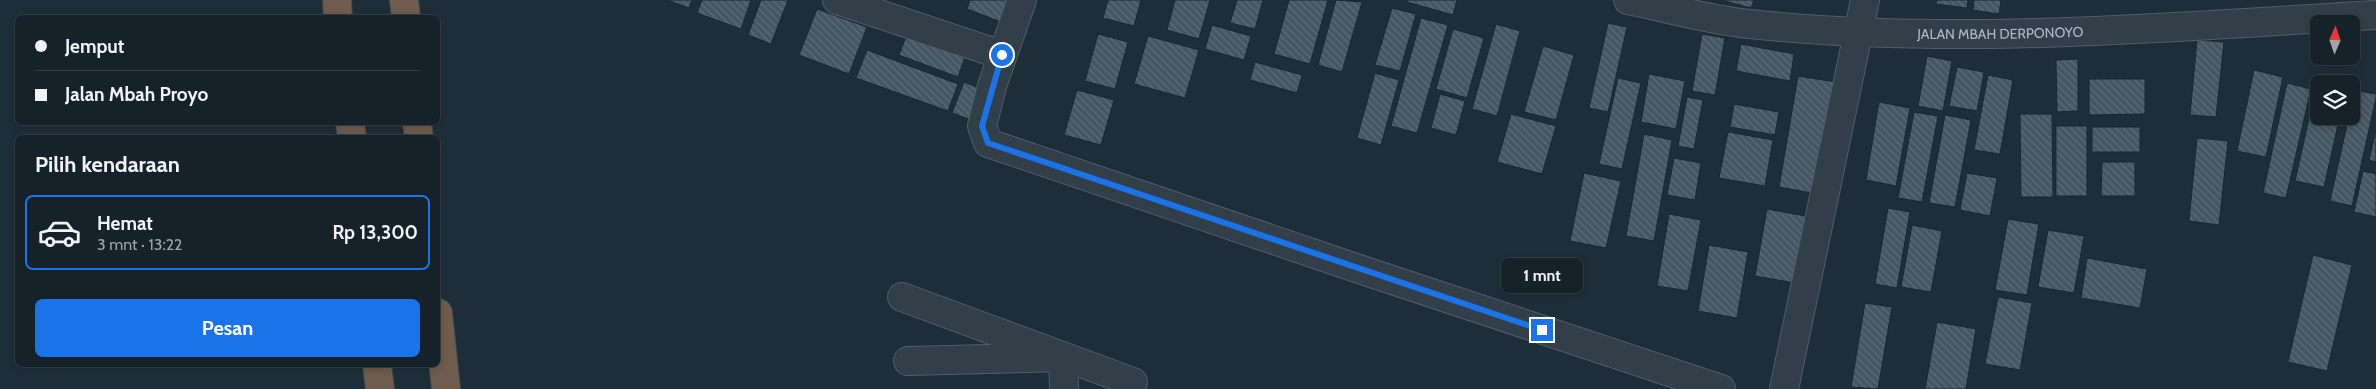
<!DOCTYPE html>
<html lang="id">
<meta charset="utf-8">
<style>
body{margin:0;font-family:Cabin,sans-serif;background:#232f36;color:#f1f3f6;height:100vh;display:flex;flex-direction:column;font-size:19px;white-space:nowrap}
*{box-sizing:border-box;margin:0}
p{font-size:16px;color:#9ea4a8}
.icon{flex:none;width:28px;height:28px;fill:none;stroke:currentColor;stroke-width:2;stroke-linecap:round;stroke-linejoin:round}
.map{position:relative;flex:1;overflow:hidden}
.drawer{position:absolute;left:15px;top:135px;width:425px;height:232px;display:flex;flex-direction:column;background:#16222a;border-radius:8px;box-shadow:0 2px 8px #0003,0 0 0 1px #353f47}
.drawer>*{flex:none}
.banner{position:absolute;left:15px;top:15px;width:425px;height:110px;border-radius:8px;box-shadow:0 2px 8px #0003,0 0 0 1px #353f47;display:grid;align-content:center;height:110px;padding:0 20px;background:#16222a}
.needle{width:32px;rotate:2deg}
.controls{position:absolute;left:2310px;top:15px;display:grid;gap:10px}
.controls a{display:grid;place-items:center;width:50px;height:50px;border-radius:8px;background:#16222a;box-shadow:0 2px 8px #0003,0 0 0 1px #353f47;font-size:25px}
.end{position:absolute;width:22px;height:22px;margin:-11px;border:6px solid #1a73e8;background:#fff;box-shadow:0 0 0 2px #fff}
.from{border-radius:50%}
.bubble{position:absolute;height:35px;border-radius:8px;background:#16222a;box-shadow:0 2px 8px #0003,0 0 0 1px #353f47;font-size:16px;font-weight:700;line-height:35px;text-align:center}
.banner b{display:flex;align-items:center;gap:18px;height:48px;font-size:19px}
.banner b+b{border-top:1px solid #353f47}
.banner i{width:12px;height:12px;background:#f1f3f6}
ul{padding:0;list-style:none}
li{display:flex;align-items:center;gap:15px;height:75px;margin:0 10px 8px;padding:0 10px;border:2px solid #353f47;border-radius:8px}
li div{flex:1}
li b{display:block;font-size:19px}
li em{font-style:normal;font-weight:700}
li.current{border-color:#1a73e8}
li>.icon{width:45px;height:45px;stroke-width:1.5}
h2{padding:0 20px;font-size:22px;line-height:60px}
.action{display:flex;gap:10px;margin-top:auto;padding:10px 20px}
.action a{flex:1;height:58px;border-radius:8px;background:#1a73e8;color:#fff;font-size:20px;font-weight:700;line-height:58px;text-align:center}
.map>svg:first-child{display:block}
.building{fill:url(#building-back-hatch);stroke:#19262f}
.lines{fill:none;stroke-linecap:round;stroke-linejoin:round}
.minor-casing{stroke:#4f5d67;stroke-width:30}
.motorway-casing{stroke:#3c4a53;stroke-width:30}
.minor{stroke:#323f48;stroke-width:28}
.motorway{stroke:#6f5c4e;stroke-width:28}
.route{stroke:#1a73e8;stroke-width:6}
.labels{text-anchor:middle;stroke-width:5;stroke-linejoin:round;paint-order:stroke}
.street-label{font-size:14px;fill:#acbac6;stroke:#17242d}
</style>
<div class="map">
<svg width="2376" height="389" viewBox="0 0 2376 389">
<defs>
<pattern id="building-back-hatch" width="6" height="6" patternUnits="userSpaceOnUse" patternTransform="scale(1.25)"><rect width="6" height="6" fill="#445662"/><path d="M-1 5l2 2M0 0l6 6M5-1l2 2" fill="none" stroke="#5c6c77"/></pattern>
</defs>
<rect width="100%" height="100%" fill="#1e2e38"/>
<g class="building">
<path d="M667,0H692L689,8Z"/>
<path d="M702,0H751L741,29L697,13Z"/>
<path d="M761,0H788L771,44L748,35Z"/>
<path d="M970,0H1010L1001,22L967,9Z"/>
<path d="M1108,0H1141L1134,26L1103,18Z"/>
<path d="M1175,0H1210L1199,39L1167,30Z"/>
<path d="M1237,0H1263L1255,29L1230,23Z"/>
<path d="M1289,0H1328L1310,64L1274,54Z"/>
<path d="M1336,0L1362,2L1342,72L1318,65Z"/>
<path d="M1408,0H1457L1453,15L1407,2Z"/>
<path d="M1721,0H1754L1751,8Z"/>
<path d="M1937,0H1968L1967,8L1936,4Z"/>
<path d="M1974,0H2001L1999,14L1973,10Z"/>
<path d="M1392,8L1416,14L1400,71L1375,65Z"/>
<path d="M817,9L867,27L849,74L799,55Z"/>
<path d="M1421,18L1448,25L1417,133L1391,126Z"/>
<path d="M1608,23L1627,27L1608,112L1589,108Z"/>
<path d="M1496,24L1520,31L1497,116L1472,109Z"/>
<path d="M1212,25L1251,36L1244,60L1205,49Z"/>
<path d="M909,29L967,51L958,77L899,55Z"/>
<path d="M1453,29L1484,38L1467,98L1436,89Z"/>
<path d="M1098,34L1128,42L1115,89L1085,81Z"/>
<path d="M1702,34L1725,38L1715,95L1692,91Z"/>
<path d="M1148,36L1199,50L1185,98L1134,84Z"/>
<path d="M2197,40L2224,42L2216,117L2190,115Z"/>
<path d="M1741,44L1794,54L1790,81L1736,71Z"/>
<path d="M1543,46L1574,55L1556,120L1524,112Z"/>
<path d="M867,50L958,84L948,111L856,78Z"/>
<path d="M1927,56L1952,61L1943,111L1918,106Z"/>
<path d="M2078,59V111L2057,112L2056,60Z"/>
<path d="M1255,62L1302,75L1297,93L1250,80Z"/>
<path d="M1957,67L1984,72L1977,111L1949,106Z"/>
<path d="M2254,70L2283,77L2266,157L2237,151Z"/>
<path d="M1375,73L1399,80L1381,145L1357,138Z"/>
<path d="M1649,74L1685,81L1676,129L1641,122Z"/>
<path d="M1988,75L2013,80L2000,154L1974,150Z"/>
<path d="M1798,76L1836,82L1817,194L1779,187Z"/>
<path d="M1618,78L1641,83L1622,169L1599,164Z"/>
<path d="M2089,79H2145V114L2089,115Z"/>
<path d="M964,82L989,92L980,123L952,113Z"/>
<path d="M2287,83L2311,89L2286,198L2263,193Z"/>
<path d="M1077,90L1114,100L1101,145L1064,135Z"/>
<path d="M2354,90L2376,94V98L2352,206L2330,201L2349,116H2351Z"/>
<path d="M1440,94L1465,101L1456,135L1431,128Z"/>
<path d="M2314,96L2319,97V116H2340L2324,187L2295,181Z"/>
<path d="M1687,97L1703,100L1694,149L1678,146Z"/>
<path d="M1879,102L1910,108L1896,186L1866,180Z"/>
<path d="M1734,104L1779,112L1775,135L1730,127Z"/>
<path d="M1914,112L1938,116L1922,202L1898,198Z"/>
<path d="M1511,114L1556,126L1542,174L1497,162Z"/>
<path d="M2020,114H2052L2053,197H2021Z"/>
<path d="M1945,115L1971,120L1955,207L1929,203Z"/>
<rect x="2056" y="126" width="31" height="70"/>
<rect x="2092" y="127" width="48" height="25"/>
<path d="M2376,130V162L2369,160Z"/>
<path d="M1728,132L1773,140L1765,186L1719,178Z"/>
<path d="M1644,134L1672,140L1654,241L1626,236Z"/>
<path d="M2197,138L2228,141L2219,225L2189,221Z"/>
<path d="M1674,158L1701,163L1695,200L1667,195Z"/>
<path d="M2102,162H2135V196H2101Z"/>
<path d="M2363,171L2376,174V217L2354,212Z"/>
<path d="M1584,173L1621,181L1606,248L1570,241Z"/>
<path d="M1967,173L1997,178L1990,216L1960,210Z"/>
<path d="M1888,208L1910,212L1897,288L1875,284Z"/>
<path d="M1767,209L1811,217L1800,284L1755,276Z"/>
<path d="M1669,214L1701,220L1688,291L1657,286Z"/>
<path d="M2008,219L2039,224L2027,295L1995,290Z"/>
<path d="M1912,225L1942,231L1931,292L1901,287Z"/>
<path d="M2048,230L2084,236L2074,293L2038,287Z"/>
<path d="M1709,245L1748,252L1737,318L1698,311Z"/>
<path d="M2313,255L2352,265L2327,371L2288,362Z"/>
<path d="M2087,258L2147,269L2140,308L2081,298Z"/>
<path d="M1998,297L2032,303L2020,370L1985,364Z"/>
<path d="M1865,303L1892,307L1878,389L1851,387Z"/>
<path d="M1937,322L1976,329L1966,389H1925Z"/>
</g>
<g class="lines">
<g class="minor-casing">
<g id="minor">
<path d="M837,0L1002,55"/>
<path d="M1022,0L992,86L982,126L988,143L1359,269L1721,389"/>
<path id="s1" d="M1628,0C1668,8 1709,20 1750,24C1958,46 2168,27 2376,15"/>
<path d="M902,297L1133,382"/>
<path d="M908,361L1063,357L1064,389"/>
<path d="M1784,389L1865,0"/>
</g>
</g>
<g class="motorway-casing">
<g id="motorway">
<path d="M337,0L338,18"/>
<path d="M404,0L406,18"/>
<path d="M350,122L352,138"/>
<path d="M417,122L419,138"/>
<path d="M438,313L446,389"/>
<path d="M377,365L380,389"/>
</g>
</g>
<use href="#minor" class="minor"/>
<use href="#motorway" class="motorway"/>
</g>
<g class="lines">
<path class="route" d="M1002,55L982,126L988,143L1542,330"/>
</g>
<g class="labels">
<g class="street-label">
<text dy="5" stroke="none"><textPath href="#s1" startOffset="375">JALAN MBAH DERPONOYO</textPath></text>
</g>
</g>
</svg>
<div class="controls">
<a><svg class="needle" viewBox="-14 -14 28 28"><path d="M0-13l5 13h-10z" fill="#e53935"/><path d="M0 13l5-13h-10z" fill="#9ea4a8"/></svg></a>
<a><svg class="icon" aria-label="layers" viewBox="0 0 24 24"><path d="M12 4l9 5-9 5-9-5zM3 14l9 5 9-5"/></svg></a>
</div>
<i class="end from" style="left:1002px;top:55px"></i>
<i class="end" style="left:1542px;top:330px"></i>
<div class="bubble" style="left:1501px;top:258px;width:82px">1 mnt</div>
<div class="banner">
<b><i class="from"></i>Jemput</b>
<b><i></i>Jalan Mbah Proyo</b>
</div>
<section class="drawer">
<h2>Pilih kendaraan</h2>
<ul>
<li class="current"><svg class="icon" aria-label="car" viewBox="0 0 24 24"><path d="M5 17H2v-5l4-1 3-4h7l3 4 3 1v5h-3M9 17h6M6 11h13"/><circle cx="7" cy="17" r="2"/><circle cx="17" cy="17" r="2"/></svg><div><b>Hemat</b><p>3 mnt · 13:22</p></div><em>Rp 13,300</em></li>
</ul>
<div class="action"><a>Pesan</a></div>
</section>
</div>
